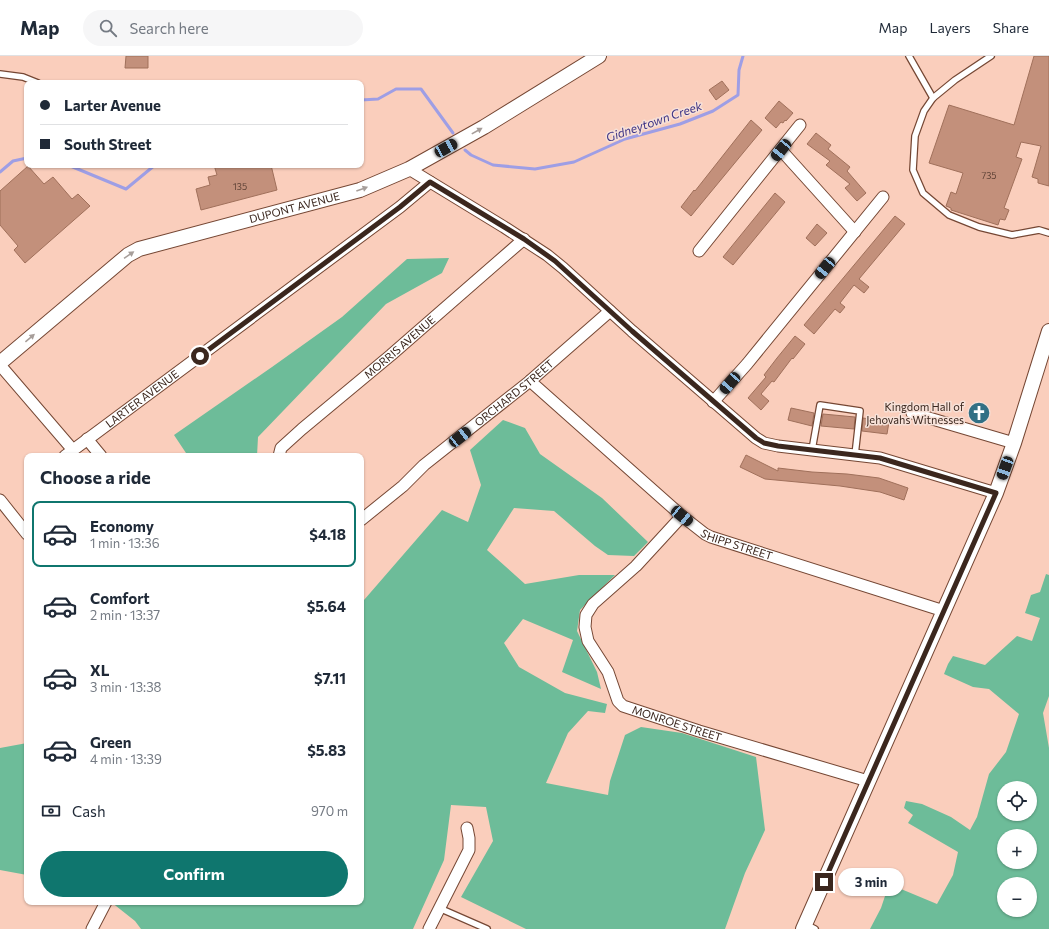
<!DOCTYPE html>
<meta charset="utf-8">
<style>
body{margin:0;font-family:Commissioner,sans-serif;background:#f6f6f7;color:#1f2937;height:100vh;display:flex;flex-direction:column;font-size:15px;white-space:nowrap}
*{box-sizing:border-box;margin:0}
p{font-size:13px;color:#747a83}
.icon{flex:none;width:22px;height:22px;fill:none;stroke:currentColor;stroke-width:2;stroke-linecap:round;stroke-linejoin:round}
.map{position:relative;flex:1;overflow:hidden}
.side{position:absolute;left:24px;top:397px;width:340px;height:452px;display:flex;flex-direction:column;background:#fff;border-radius:8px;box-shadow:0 1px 3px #0004}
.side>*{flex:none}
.banner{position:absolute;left:24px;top:24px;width:340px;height:88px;border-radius:8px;box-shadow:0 1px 3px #0004;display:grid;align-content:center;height:88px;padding:0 16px;background:#fff}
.controls{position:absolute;left:997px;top:725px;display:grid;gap:8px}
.controls a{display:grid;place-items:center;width:40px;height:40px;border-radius:50%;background:#fff;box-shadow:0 1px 3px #0004;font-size:20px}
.end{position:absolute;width:18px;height:18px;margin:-9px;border:5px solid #3b271e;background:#fff;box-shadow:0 0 0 2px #fff}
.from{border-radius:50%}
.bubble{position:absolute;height:28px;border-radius:14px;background:#fff;box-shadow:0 1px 3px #0004;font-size:13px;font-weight:700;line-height:28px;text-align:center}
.car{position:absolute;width:12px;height:24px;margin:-12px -6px;border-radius:5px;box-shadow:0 0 3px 1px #0007;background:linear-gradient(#222 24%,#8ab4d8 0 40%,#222 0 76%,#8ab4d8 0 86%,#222 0)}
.banner b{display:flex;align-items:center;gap:14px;height:38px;font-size:15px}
.banner b+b{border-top:1px solid #e0e1e3}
.banner i{width:10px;height:10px;background:#1f2937}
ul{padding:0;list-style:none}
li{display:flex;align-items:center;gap:12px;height:66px;margin:0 8px 6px;padding:0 8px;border:2px solid transparent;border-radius:8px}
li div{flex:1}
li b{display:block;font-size:15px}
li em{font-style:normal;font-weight:700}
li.selected{border-color:#0f766e}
li>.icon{width:36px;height:36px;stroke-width:1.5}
h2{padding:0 16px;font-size:18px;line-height:48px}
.pay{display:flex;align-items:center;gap:10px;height:44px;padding:0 16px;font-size:15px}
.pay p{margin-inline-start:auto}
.cta{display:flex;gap:8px;margin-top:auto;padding:8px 16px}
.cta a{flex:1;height:46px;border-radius:24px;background:#0f766e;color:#fff;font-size:16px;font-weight:700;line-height:46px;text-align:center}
header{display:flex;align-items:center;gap:24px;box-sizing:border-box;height:56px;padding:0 20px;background:#fff;border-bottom:1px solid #e0e1e3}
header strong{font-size:19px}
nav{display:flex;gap:22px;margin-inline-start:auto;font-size:14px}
.search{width:280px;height:36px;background:#f6f6f7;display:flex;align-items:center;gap:10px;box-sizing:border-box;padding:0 14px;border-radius:22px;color:#747a83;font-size:15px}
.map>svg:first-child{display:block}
.green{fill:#6dbc99;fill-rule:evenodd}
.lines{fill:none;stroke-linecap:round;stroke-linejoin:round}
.stream{stroke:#9e9ee5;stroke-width:3}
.building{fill:#c3907b;stroke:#a0705b}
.service-casing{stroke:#754734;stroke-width:8}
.minor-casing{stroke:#754734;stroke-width:13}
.tertiary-casing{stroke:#754734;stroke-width:16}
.service{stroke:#fff;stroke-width:5.5}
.minor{stroke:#fff;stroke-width:11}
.tertiary{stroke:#fff;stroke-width:14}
.oneway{fill:#a79e9a}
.route{stroke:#3b271e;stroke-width:5}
.labels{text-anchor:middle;stroke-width:3;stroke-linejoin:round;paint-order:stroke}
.number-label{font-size:9px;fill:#5d4135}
.street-label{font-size:11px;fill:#3b271e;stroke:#f7e1d8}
.poi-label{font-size:11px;fill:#3b271e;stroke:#f7e1d8;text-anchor:end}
.water-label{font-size:12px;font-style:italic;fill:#3d3385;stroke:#f7e1d8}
</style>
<header>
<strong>Map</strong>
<div class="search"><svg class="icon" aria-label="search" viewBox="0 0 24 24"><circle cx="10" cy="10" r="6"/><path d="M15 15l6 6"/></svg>Search here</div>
<nav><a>Map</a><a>Layers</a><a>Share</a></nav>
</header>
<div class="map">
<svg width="1049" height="873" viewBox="0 0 1049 873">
<rect width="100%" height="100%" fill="#facebc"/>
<g class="green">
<path d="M449,202L442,217L386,248L258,381L257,400H188L174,379L272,311L342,261L407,203Z"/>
<path d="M503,364L525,372L540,398L602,442L648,486L634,500L608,499L595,490L554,455L514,452L487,494L525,528L579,519H615L580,554L577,575L597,616L601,633L562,616L573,584L523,563L504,587L519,611L565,637L607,648L605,657L588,655L568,677L546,727L608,739L610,725L625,679L641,671L682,677L756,701L765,774L745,817L725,873H526L461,841L493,785L486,751L451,749L444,804L413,873H141L135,865L111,846H361V542L364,544L442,454L468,466L481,429L470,394Z"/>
<path d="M1046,518L1049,519V640L1043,657L1049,692V873H870L881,852L889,828L937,848L953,819L958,796L908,767L913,759L904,752L906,745L922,748L951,761L970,774L977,761L989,718L1006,696L1019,658L989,633L973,631L944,618L948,608L953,600L985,609L1017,580L1032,585L1040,562L1025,557L1031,539L1040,536ZM1004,732H1030V758H1004ZM1004,780H1030V806H1004ZM1004,828H1030V854H1004Z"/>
<path d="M27,687V819L0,814V692Z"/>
</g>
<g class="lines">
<g class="stream">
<path d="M361,44L378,43L396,33H421L453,77"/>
<path d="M465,94L471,99L493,109L535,113L574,106L625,83L680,68L713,55L738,39L739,14L743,0"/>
<path d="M68,109L126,133L155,109"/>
<path d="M0,116L13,105L27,102"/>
</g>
</g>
<g class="building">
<path d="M126,0H148V12H125Z"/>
<path d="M1034,0H1049V130L1038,127V123L1032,121L1041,90L1021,86L1016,101L1022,103L1004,152L1009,154L1005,164L1000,163L998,169L951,154V152L946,150L951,136L956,138L963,117L929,107L949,49L1014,69Z"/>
<path d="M722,25L729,34L716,44L709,34Z"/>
<path d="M779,45L793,57L786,65L785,64L783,67L781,66L776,72L765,62Z"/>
<path d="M751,64L762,74L691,160L681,151L694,134L695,135Z"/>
<path d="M816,77L831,89L828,93L850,111L847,115L866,137L857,145L845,132L850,128L826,109L830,105L807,88Z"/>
<path d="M214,109H271L277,134L201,154L196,133L210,129L208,121L217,119Z"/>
<path d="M28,110L44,128L53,121L72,143L78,138L90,150L25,207L14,194L18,190L0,169V135Z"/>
<path d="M775,137L785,146L733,209L723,201Z"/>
<path d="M895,160L905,168L859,223L869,231L864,237L854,229L840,247L845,251L840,257L835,253L814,278L804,269Z"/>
<path d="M817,168L827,177L815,190L806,182Z"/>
<path d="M795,280L805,288L793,303L792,302L774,326L772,325L761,338L769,345L761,354L748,342L766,321L764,319L777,302Z"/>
<path d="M791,352L814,357L812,370L788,364Z"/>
<path d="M823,358L855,361L854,373L821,370Z"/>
<path d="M863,362L889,366L887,378L862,375Z"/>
<path d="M746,399L778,415V412L812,416L847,418L879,422L908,432L904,444L880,436L840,430L765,423L740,411Z"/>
</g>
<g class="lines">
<g class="service-casing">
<g id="service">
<path d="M909,0L933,42"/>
<path d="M991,0L955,24L933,42L924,55L915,80L913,114L923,137L949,159L979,171L1012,179L1039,174L1049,177"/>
<path d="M0,18L23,21L38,27"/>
<path d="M812,394L820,349L860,355L855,399"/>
<path d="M439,852L487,873"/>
<path d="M805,868L815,873"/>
</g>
</g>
<g class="minor-casing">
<g id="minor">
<path d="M781,94L855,176"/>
<path d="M409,113L504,171L547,199L563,212L632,275L756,382L764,387L778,390L880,402L996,437"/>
<path d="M699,195L800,69"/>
<path d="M0,309L73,394"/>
<path id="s1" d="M530,325L682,460L705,478L711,481L944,555"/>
<path d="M713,346L747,308L883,141"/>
<path d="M912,357L1014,387"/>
<path d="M87,383L101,400"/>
<path id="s2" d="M65,400L400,151L430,126"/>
<path id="s3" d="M279,400L281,392L302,373L391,299L524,183"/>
<path d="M0,444L27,478"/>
<path id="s4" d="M682,460L636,510L593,548L586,559L585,571L588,585L608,616L618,645L623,650L699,675L868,725"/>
<path id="s5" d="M361,464L403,430L424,409L530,325L610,255"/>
<path d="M92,873L106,846"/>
<path d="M429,873L469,794V782L467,772"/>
</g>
</g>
<g class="tertiary-casing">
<g id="tertiary">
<path id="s6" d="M0,307L128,199L139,193L360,134L409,113L484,71L599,0"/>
<path d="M803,873L996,437L1014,387L1049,275"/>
</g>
</g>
<use href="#service" class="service"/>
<use href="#minor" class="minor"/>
<use href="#tertiary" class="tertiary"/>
</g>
<defs><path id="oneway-solid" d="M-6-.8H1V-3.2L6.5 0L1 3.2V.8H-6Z"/></defs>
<g class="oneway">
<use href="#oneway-solid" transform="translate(477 75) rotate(-29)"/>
<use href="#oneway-solid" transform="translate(362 133) rotate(-20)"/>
<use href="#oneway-solid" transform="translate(129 199) rotate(-34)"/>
<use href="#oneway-solid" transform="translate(30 282) rotate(-40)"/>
</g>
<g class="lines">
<path class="route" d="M200,300L400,151L430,126L524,183L555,205L632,275L756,382L764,387L778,390L880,402L996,437L824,826"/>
</g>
<defs>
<g id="church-disc" transform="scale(1.15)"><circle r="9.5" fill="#327085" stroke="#f7e1d8"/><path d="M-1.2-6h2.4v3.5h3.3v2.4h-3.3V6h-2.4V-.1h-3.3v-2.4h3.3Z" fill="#fff"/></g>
</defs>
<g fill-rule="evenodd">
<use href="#church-disc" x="979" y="357"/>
</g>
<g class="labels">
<g class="number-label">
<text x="989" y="123">735</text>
<text x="240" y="134">135</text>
</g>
<g class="street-label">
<text dy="4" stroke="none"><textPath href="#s6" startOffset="341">DUPONT AVENUE</textPath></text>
<text dy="4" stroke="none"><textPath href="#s3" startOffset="164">MORRIS AVENUE</textPath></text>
<text dy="4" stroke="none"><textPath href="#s5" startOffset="199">ORCHARD STREET</textPath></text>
<text dy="4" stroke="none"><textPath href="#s2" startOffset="96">LARTER AVENUE</textPath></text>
<text dy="4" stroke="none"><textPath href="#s1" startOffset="266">SHIPP STREET</textPath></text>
<text dy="4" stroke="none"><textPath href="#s4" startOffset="296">MONROE STREET</textPath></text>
</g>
<g class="poi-label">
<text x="964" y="355">Kingdom Hall of<tspan x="964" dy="13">Jehovahs Witnesses</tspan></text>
</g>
<g class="water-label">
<text transform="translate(654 66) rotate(-19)" y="4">Gidneytown Creek</text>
</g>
</g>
</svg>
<div class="controls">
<a><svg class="icon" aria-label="locate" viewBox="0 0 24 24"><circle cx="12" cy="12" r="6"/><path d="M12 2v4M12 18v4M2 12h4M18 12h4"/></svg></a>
<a>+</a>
<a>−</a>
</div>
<i class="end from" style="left:200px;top:300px"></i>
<i class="end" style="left:824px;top:826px"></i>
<div class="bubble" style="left:838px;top:812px;width:66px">3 min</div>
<i class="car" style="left:446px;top:92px;rotate:61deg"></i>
<i class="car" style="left:781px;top:94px;rotate:219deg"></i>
<i class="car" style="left:825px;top:212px;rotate:219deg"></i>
<i class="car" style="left:730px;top:327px;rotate:221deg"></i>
<i class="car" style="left:460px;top:381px;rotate:52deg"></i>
<i class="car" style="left:1005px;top:412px;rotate:200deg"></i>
<i class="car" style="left:682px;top:460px;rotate:129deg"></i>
<div class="banner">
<b><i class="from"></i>Larter Avenue</b>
<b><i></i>South Street</b>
</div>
<section class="side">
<h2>Choose a ride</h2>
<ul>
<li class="selected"><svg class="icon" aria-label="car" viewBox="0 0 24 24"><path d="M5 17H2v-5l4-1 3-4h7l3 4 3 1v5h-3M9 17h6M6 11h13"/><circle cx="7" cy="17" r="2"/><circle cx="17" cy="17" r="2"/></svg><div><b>Economy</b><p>1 min · 13:36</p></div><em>$4.18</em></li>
<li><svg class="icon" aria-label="car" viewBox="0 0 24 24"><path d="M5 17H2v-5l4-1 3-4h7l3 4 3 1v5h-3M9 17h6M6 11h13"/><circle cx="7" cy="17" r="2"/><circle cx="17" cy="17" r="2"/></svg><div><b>Comfort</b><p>2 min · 13:37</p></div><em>$5.64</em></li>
<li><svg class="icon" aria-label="car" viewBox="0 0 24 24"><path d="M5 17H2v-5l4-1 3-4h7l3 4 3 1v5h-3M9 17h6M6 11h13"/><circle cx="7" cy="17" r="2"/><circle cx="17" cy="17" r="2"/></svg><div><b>XL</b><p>3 min · 13:38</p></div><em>$7.11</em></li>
<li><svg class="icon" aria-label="car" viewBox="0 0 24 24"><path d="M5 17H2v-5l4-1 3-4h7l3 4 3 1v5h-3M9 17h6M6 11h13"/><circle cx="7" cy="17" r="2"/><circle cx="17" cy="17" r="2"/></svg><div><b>Green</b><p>4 min · 13:39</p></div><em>$5.83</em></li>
</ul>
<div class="pay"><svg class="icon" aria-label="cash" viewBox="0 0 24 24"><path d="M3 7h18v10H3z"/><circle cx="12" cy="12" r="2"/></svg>Cash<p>970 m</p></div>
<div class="cta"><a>Confirm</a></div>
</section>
</div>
